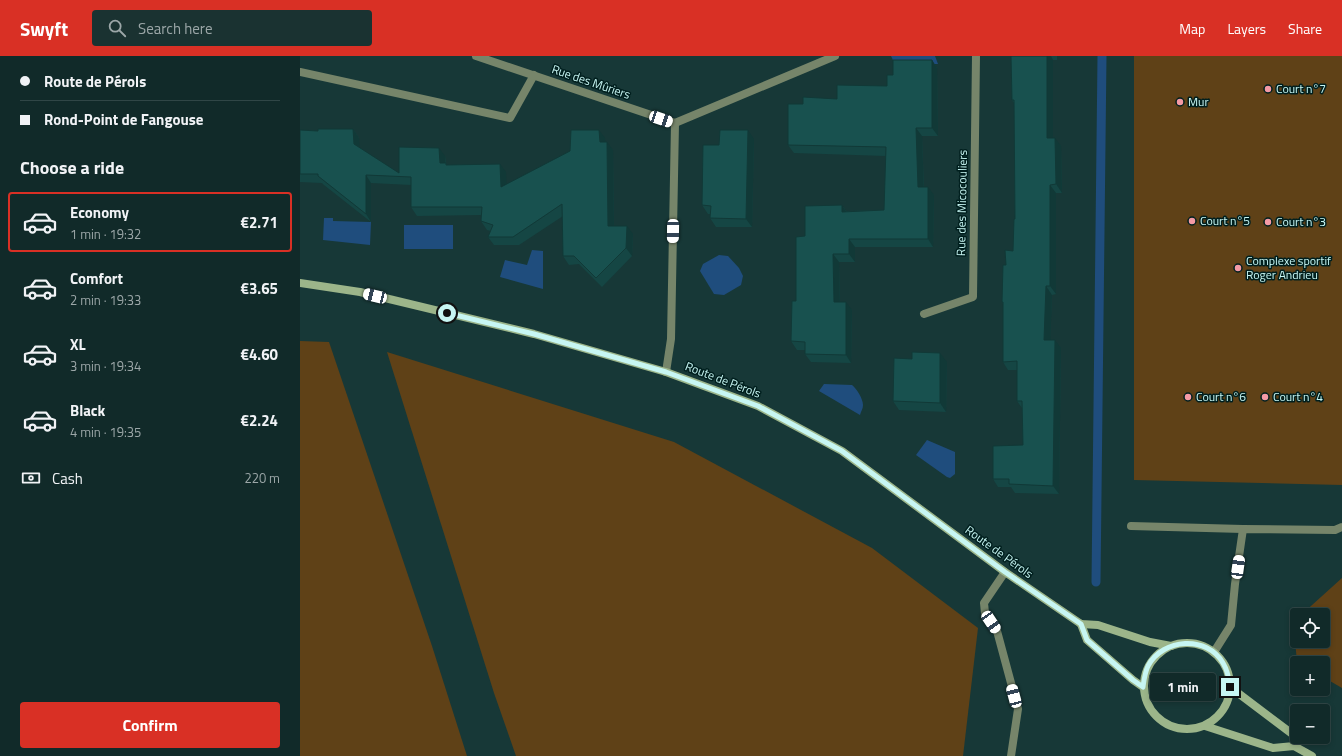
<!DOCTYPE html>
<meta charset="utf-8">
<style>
body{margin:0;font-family:"Titillium Web",sans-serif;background:#1a3231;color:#f1f3f6;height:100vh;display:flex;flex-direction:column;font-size:15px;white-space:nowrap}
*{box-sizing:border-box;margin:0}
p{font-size:13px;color:#9ca7a8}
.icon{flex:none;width:22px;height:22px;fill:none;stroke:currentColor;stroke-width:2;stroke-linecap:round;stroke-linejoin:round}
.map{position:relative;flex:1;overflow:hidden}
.sheet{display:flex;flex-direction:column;background:#112a29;width:300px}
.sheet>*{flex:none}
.banner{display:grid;align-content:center;height:88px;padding:0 20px;background:#112a29}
.buttons{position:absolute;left:990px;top:552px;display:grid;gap:8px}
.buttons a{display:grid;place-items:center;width:40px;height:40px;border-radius:4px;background:#112a29;box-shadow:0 2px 6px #0003,0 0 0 1px #304646;font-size:20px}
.end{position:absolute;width:18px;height:18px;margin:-9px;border:5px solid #c7f6f3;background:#111;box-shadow:0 0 0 2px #111}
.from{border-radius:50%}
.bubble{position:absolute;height:28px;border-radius:4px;background:#112a29;box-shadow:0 2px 6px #0003,0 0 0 1px #304646;font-size:13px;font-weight:700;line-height:28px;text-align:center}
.car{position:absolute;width:12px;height:24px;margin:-12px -6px;border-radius:5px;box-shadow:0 0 3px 1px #0007;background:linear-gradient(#fff 24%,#345 0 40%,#fff 0 76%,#345 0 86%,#fff 0)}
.banner b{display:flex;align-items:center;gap:14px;height:38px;font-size:15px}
.banner b+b{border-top:1px solid #304646}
.banner i{width:10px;height:10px;background:#f1f3f6}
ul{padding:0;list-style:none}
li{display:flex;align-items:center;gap:12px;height:60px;margin:0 8px 6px;padding:0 12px;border:2px solid transparent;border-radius:4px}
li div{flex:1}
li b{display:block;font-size:15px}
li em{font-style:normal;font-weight:700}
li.current{border-color:#d93025}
li>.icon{width:36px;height:36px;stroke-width:1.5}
h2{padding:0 20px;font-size:18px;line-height:48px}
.pay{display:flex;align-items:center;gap:10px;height:44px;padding:0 20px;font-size:15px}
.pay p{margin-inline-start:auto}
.action{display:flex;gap:8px;margin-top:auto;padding:8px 20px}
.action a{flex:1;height:46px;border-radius:4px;background:#d93025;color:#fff;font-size:16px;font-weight:700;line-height:46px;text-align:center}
header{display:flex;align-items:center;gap:24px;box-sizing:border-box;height:56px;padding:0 20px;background:#d93025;color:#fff}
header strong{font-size:19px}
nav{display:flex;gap:22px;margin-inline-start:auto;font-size:14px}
.search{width:280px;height:36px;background:#1a3231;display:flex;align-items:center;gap:10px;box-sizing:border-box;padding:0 14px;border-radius:4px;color:#9ca7a8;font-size:15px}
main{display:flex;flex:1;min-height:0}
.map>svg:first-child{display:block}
.green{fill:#5f4117}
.water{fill:#1f4d7d}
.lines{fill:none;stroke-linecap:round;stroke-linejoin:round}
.stream{stroke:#1f4d7d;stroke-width:9}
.lane{stroke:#76856a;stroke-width:8}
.street{stroke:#76856a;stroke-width:8}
.secondary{stroke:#9cb58a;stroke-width:8}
.wall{fill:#154644}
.shaded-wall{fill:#113937}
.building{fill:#18514f;stroke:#113937}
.route{stroke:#c7f6f3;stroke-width:5}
.poi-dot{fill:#f49aa5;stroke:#001f1e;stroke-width:1.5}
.labels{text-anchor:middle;stroke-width:3;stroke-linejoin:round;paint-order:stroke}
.street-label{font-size:12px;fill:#c7f6f3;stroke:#001f1e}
.poi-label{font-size:12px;fill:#c7f6f3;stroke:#001f1e;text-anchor:start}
</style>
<header>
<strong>Swyft</strong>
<div class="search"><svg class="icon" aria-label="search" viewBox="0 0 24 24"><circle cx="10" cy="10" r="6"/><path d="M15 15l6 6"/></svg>Search here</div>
<nav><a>Map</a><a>Layers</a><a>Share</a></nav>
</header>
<main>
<section class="sheet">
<div class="banner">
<b><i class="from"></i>Route de Pérols</b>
<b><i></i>Rond-Point de Fangouse</b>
</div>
<h2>Choose a ride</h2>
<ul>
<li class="current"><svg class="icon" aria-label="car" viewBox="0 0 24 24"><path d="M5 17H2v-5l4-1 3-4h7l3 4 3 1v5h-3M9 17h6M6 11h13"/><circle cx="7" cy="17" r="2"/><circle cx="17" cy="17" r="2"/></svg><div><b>Economy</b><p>1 min · 19:32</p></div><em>€2.71</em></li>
<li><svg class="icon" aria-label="car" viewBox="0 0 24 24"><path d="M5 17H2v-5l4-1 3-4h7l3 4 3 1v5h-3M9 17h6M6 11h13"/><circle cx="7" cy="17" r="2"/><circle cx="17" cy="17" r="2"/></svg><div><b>Comfort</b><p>2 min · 19:33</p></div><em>€3.65</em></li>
<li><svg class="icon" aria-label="car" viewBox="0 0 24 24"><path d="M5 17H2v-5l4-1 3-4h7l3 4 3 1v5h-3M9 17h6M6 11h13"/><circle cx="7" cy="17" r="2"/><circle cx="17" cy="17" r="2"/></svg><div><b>XL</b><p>3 min · 19:34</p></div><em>€4.60</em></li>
<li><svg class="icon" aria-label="car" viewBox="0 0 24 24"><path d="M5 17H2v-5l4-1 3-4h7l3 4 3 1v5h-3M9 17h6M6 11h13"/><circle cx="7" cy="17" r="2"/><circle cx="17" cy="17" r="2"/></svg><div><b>Black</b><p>4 min · 19:35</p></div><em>€2.24</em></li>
</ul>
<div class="pay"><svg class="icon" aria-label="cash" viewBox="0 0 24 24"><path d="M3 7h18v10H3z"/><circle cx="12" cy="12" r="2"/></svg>Cash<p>220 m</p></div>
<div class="action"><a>Confirm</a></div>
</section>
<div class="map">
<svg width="1042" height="700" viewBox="0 0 1042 700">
<rect width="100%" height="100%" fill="#173837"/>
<g class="green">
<path d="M834,0H1042V429L834,424Z"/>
<path d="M0,285L29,286L132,590L167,700H0Z"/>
<path d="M87,296L374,386L572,492L678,572L663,700H216L194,637Z"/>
<path d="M1042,522V632L1023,621V607H999L997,605L993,566L997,562V585H1023V559H1001Z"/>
</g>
<g class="water">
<path d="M591,0H635L638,8H595Z"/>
<path d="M24,162H33V165L71,166L70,189L23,184Z"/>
<rect x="104" y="169" width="49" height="24"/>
<path d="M232,194L243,195V233L200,221L205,204L227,209Z"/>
<path d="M419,199L428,200L439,212L443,220L441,229L424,239L414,238L400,215L403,208Z"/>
<path d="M524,328L552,329C557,333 563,343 563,349C563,353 561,355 560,359L519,335Z"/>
<path d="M627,384L655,396V418L650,422L647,421L616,399Z"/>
</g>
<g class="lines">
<path class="stream" d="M796,526L802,0"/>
<g class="lane">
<path d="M0,16L210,62L234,19"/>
<path d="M831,470L943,473"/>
<path d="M705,516L684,547L685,557L697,575L718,653L711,700"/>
<path d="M914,596L931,569L935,528L943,473L1035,474L1042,471"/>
</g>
<g class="street">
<path d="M176,0L375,67"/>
<path d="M624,258L673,241L676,0"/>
<path d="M366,316L371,283L375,67L535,0"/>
</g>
<g class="secondary">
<path d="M0,227L60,236L234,278L366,316L458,350L542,395L705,516L781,568L798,569L850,586L871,590"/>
<path d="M781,568L787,584L833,624L843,631"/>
<circle cx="887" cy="630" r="43"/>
<path d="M930,631L995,680L994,690"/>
<path d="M905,670L973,692L994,690L1012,700"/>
</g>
</g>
<g class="wall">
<path d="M711,0H757V4H753V82L761,90L762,137H756V238L752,239L750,284L761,292L759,438L715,437L711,431H698L693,423L723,389L722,352L717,345V314H708L703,306V248L702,246L706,209L713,195L715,163L714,47L712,44Z"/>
<path d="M632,4L637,12L638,80H622L624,131L634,139L633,191H555V206H539L540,246L552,254L551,307L511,306L505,298V294H497L491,285L496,245L505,180L542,149L546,155L584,154L586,100L494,97L488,89L503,48L537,43L587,30L593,19Z"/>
<path d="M53,73L59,82V92L99,117L145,100L146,107L147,109L206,116V128L305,82V86L313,94L314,170L333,178L332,200L302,231L279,208L269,209L263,200V160L219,189H194L188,181L191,175L187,174L181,165V159L117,160L111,151V129L71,127V166L24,129L22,127L0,126V74L18,75Z"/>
<path d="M454,83L452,171H416L410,162V158H408L402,149L419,89Z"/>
<path d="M647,306L646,356L599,354L593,345Z"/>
</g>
<g class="shaded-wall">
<path d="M747,0H751L753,4V91L747,82Z"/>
<path d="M632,4L637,12L638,80L632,72Z"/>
<path d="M616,72L622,80L624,139L618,131Z"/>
<path d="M53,73L59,82L60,96L54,88Z"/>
<path d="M299,74L305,82L306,94L300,86Z"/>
<path d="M448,74L454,83L452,171L446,163Z"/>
<path d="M755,82L761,90L762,137L756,128Z"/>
<path d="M307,86L313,94L314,178L308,170Z"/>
<path d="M139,92L145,100L146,116L140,107Z"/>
<path d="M200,108L206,116L207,139L201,131Z"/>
<path d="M66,119L71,127V166L66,158Z"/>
<path d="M750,129L756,137V238L750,230Z"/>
<path d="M628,131L634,139L633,191L628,183Z"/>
<path d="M542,149L547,157L542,156Z"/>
<path d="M327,170L333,178L332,200L326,192Z"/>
<path d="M549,183L555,191V206L549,198Z"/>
<path d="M533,198L539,206L540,254L534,246Z"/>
<path d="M746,230L752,239L750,293L744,284Z"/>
<path d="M546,246L552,254L551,307L546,299Z"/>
<path d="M755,284L761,292L759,438L753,430Z"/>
<path d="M640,297L647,306L646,356L640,347Z"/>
</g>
<g class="building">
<path d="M711,0H747V82H755L756,128L750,129V230H746L744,284H755L753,430L709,428V423H693V390L723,389L722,345H717V305L703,306V246H702L703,209H706L705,194L713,195L714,163H715L714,44H712Z"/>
<path d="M593,4H632V72H616L618,131H628V183H549V198H533L534,246H546V299L505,298V286L491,285L492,245H496V181L505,180V150L542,149V156L584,154L586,91L488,89V48H503V41L537,43V29L587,30V19H593Z"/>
<path d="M18,73H53L54,88L99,117V91L139,92L140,107H146V109L200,108L201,131L270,95L271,74H299L300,86H307L308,170H327L326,192L296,222L274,200H263L262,148L213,181H188L193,169L181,165L182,151H111V121L66,119V158L18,120V118H0V74L18,75Z"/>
<path d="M420,74H448L446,163L410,162L411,150L402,149L403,89H419Z"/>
<path d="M612,296L640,297V347L593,345L594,302L612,303Z"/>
</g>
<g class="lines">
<path class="route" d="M147,257L234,278L366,316L458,350L542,395L705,516L781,568L787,584L833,624L843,631C844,624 845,616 848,610C863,582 907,579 923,607C928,615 929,622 930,631"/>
</g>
<g class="poi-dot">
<circle cx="968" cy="33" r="4"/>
<circle cx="880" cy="46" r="4"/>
<circle cx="892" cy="165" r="4"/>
<circle cx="968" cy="166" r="4"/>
<circle cx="938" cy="212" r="4"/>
<circle cx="888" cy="341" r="4"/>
<circle cx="965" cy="341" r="4"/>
</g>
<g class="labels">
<g class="street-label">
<text transform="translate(291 26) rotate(19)" y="4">Rue des Mûriers</text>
<text transform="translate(662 147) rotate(-89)" y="4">Rue des Micocouliers</text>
<text transform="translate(423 324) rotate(21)" y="4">Route de Pérols</text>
<text transform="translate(699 496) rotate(36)" y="4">Route de Pérols</text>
</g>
<g class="poi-label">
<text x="976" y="37">Court n°7</text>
<text x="888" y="50">Mur</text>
<text x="900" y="169">Court n°5</text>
<text x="976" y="170">Court n°3</text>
<text x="946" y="209">Complexe sportif<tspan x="946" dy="14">Roger Andrieu</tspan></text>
<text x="896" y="345">Court n°6</text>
<text x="973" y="345">Court n°4</text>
</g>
</g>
</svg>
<div class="buttons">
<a><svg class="icon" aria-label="locate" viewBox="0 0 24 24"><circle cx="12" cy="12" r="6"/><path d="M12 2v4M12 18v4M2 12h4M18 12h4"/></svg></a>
<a>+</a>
<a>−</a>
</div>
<i class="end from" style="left:147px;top:257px"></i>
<i class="end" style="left:930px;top:631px"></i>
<div class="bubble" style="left:850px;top:617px;width:66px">1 min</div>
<i class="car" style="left:361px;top:63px;rotate:109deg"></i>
<i class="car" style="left:373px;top:175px;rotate:181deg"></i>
<i class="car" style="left:75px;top:240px;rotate:284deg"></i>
<i class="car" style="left:938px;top:511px;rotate:8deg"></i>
<i class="car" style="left:691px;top:566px;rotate:146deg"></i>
<i class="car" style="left:714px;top:640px;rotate:345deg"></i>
</div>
</main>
